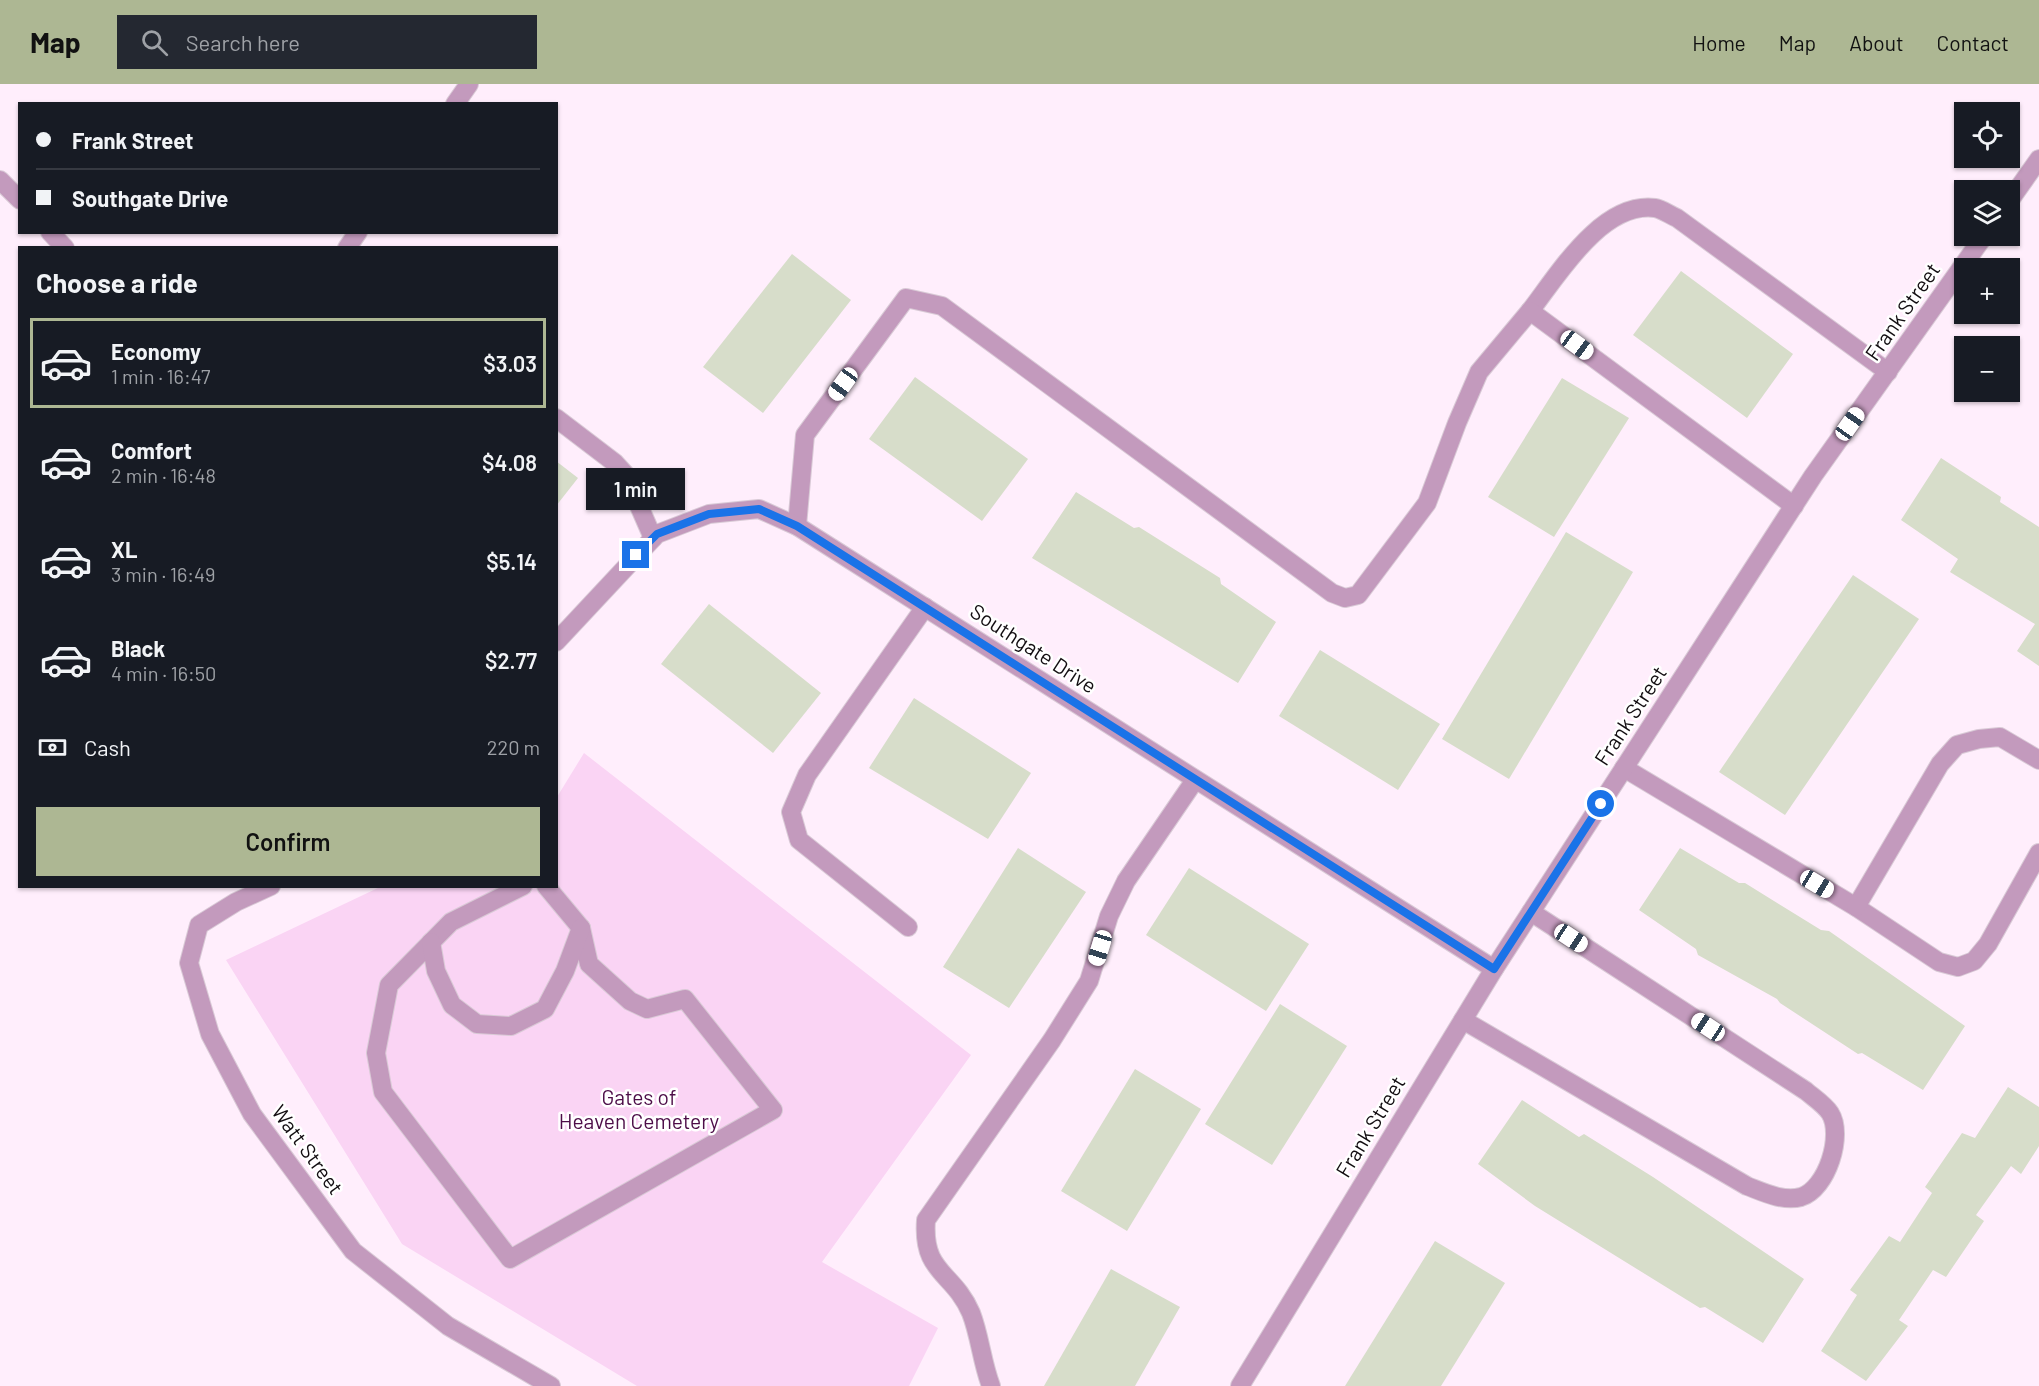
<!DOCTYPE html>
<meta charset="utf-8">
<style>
body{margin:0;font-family:Barlow,sans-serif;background:#242831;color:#f1f3f6;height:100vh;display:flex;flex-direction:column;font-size:22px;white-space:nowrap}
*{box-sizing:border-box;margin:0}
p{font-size:20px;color:#9ea1a6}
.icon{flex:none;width:33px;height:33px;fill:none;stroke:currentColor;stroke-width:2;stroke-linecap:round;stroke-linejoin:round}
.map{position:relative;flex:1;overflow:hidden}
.drawer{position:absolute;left:18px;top:162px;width:540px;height:642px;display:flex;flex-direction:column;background:#171b24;border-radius:0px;box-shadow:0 2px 4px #0004}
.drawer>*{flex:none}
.hud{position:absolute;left:18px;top:18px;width:540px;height:132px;border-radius:0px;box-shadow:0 2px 4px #0004;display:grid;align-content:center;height:132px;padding:0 18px;background:#171b24}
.fabs{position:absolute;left:1954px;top:18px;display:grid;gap:12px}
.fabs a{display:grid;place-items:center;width:66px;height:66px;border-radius:0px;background:#171b24;box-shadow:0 2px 4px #0004;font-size:30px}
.end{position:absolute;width:27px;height:27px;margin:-14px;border:8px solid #1a73e8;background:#fff;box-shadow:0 0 0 3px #fff}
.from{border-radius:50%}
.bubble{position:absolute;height:42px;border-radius:0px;background:#171b24;box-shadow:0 2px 4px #0004;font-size:20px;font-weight:600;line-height:42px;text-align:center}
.car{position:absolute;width:18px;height:36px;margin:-18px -9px;border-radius:8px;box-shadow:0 0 4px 2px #0007;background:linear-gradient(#fff 24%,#345 0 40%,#fff 0 76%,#345 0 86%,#fff 0)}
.hud b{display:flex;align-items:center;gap:21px;height:57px;font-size:22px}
.hud b+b{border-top:2px solid #363941}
.hud i{width:15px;height:15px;background:#f1f3f6}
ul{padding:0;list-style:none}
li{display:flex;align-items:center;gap:18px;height:90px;margin:0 12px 9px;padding:0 6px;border:3px solid transparent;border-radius:0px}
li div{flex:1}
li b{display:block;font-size:22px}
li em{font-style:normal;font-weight:600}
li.on{border-color:#adb793}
li>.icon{width:54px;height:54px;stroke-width:1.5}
h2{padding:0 18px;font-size:27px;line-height:72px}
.pay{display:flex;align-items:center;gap:15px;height:66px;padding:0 18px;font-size:22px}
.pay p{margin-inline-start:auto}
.primary-button{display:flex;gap:12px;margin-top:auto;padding:12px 18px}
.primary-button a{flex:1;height:69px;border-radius:0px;background:#adb793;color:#111;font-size:24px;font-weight:600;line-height:69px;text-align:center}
header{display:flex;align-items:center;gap:36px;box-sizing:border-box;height:84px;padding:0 30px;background:#adb793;color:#111}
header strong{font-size:28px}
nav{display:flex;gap:33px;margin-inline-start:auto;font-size:21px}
.search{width:420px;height:54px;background:#242831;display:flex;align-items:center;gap:15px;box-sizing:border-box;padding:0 21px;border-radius:0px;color:#9ea1a6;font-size:22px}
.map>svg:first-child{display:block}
.green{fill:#fad4f4}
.building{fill:#d7ddca}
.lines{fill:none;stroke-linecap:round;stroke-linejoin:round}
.minor-casing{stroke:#d9cad6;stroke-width:20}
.minor{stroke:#c39abd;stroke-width:18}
.route{stroke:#1a73e8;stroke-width:8}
.labels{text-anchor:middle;stroke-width:5;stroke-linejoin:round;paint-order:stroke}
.street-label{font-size:21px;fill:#120d11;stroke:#fff}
.park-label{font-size:21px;fill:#4d0d48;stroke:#fff}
</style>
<header>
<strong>Map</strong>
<div class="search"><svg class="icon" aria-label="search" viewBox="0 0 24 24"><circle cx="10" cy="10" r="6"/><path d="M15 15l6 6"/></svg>Search here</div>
<nav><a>Home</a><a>Map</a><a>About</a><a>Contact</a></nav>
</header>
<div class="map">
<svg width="2039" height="1302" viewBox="0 0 2039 1302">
<rect width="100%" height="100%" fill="#ffeefc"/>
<path class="green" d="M584,669L971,971L822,1178L938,1244L909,1302H637L402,1160L226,876L380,803L556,802L557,713Z"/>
<g class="building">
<path d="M792,170L851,216L763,329L703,283Z"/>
<path d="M1681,187L1793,270L1747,334L1633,251Z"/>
<path d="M915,293L1028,375L982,437L869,355Z"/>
<path d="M1562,294L1629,334L1554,453L1488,413Z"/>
<path d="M1941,374L2001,413L2000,418L2039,443V582L2017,567L2035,540L1950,488L1958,475L1901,436Z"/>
<path d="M556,377L578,394L556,422Z"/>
<path d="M1076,408L1134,444L1139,443L1220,494L1221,500L1276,538L1238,599L1032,474Z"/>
<path d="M1566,448L1633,488L1509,695L1442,655Z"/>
<path d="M1853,491L1919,535L1785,731L1719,688Z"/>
<path d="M709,520L821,609L773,669L661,580Z"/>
<path d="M1320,566L1440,640L1398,706L1279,632Z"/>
<path d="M914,614L1031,689L988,755L869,684Z"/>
<path d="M1018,764L1086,808L1009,924L943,883Z"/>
<path d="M1680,764L1739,799H1745L1821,846L1829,847L1965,942L1923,1006L1862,969L1858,970L1780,919L1777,915L1698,871L1696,865L1639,826Z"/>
<path d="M1189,784L1309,860L1266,927L1146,851Z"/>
<path d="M1280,920L1347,962L1272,1081L1205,1040Z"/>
<path d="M1135,985L1201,1025L1127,1147L1061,1107Z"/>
<path d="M2008,1003L2039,1023V1062L2021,1090L2011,1082L1976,1131L1984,1137L1946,1193L1933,1186L1899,1236L1908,1242L1866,1297L1821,1267L1857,1211L1850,1206L1889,1152L1900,1158L1932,1109L1925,1103L1962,1049L1975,1054Z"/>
<path d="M1522,1016L1579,1053L1584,1050L1653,1093L1804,1195L1763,1259L1705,1223L1700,1224L1535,1122L1478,1080Z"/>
<path d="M1435,1157L1505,1199L1441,1302H1345Z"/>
<path d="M1111,1185L1180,1223L1135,1302H1044Z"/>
</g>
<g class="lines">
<g class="minor-casing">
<g id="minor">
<path d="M455,20L469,0"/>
<path d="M0,96L20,116"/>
<path d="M2010,116L2039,75"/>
<path d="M50,148L65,164"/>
<path d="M347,164L358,148"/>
<path d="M1530,227C1558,191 1602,117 1655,124C1662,125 1670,131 1677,134L1888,288"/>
<path d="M556,334L615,379L625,390L653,454"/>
<path d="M797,442L805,351L906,214L942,222L1332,509L1345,514L1358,511L1427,419L1457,339L1479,288L1530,227L1794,422"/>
<path d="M556,558L657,450L709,430L759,425L797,442L1494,885"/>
<path d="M1624,684L1856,823L1939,878L1958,883L1974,877L1988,860L2039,769"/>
<path d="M271,802L236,818L199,841L189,879L210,950L252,1030L353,1167L448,1242L551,1302"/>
<path d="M523,802L451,838L389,901L376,969L383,1008L510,1175L773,1026L685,915L647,925L630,917L589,880L581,844L546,802"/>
<path d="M1856,823L1940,680L1957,661L1979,655L2000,653L2039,676"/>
<path d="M908,843L799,756L791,728L807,691L925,523"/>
<path d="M431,858L436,887L452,921L477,940L511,942L545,925L565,887L581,844"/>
<path d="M1463,936L1747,1102C1763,1108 1783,1118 1801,1113C1827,1105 1844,1051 1830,1029C1825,1021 1813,1013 1806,1007L1531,828"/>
<path d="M991,1302C982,1279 980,1252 971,1229C953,1187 922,1190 926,1136L1052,956L1089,897L1109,832L1126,797L1195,696"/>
<path d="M1240,1302L1494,885L1813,392L1984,152"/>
</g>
</g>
<use href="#minor" class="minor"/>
</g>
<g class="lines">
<path class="route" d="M636,471L657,450L709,430L759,425L797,442L1494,885L1601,720"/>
</g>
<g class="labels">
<g class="street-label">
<text transform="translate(1903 228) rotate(-55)" y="7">Frank Street</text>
<text transform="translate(1033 565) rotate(33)" y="7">Southgate Drive</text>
<text transform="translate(1631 632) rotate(-57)" y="7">Frank Street</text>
<text transform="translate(1371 1043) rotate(-59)" y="7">Frank Street</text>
<text transform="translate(307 1066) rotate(54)" y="7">Watt Street</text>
</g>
<g class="park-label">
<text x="639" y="1021">Gates of<tspan x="639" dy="24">Heaven Cemetery</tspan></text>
</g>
</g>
</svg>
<div class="fabs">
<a><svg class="icon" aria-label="locate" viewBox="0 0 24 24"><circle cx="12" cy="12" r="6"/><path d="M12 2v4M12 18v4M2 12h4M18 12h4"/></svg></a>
<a><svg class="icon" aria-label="layers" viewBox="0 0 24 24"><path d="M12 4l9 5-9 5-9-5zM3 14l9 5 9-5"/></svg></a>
<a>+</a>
<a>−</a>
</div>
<i class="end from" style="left:1601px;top:720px"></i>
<i class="end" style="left:636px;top:471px"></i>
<div class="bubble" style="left:586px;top:384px;width:99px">1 min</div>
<i class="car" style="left:1577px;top:261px;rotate:126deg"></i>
<i class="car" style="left:843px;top:300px;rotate:216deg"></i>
<i class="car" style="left:1850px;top:340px;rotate:35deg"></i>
<i class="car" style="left:1817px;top:800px;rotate:121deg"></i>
<i class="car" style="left:1571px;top:854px;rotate:123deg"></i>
<i class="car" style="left:1100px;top:864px;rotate:197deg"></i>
<i class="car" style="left:1708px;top:943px;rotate:303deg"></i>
<div class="hud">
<b><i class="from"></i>Frank Street</b>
<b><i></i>Southgate Drive</b>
</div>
<section class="drawer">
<h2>Choose a ride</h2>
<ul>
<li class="on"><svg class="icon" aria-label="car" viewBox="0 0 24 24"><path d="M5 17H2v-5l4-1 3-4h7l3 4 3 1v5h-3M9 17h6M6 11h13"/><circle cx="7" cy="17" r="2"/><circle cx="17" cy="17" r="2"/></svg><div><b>Economy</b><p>1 min · 16:47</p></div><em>$3.03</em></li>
<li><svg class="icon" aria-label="car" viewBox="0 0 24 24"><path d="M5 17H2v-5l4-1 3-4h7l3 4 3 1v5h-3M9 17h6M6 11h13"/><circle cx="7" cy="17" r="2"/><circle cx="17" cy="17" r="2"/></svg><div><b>Comfort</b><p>2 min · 16:48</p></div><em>$4.08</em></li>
<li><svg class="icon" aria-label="car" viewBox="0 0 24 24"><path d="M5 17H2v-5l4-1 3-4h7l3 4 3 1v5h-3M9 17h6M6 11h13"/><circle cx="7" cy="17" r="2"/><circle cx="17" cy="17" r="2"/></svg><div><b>XL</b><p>3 min · 16:49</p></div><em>$5.14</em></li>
<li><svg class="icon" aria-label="car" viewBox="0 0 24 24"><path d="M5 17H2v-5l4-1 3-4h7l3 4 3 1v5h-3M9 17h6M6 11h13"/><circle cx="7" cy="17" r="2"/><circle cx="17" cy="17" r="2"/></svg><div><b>Black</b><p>4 min · 16:50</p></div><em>$2.77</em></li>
</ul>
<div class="pay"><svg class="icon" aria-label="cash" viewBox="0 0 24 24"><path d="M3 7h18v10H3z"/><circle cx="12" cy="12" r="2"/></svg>Cash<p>220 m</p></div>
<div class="primary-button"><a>Confirm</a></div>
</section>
</div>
